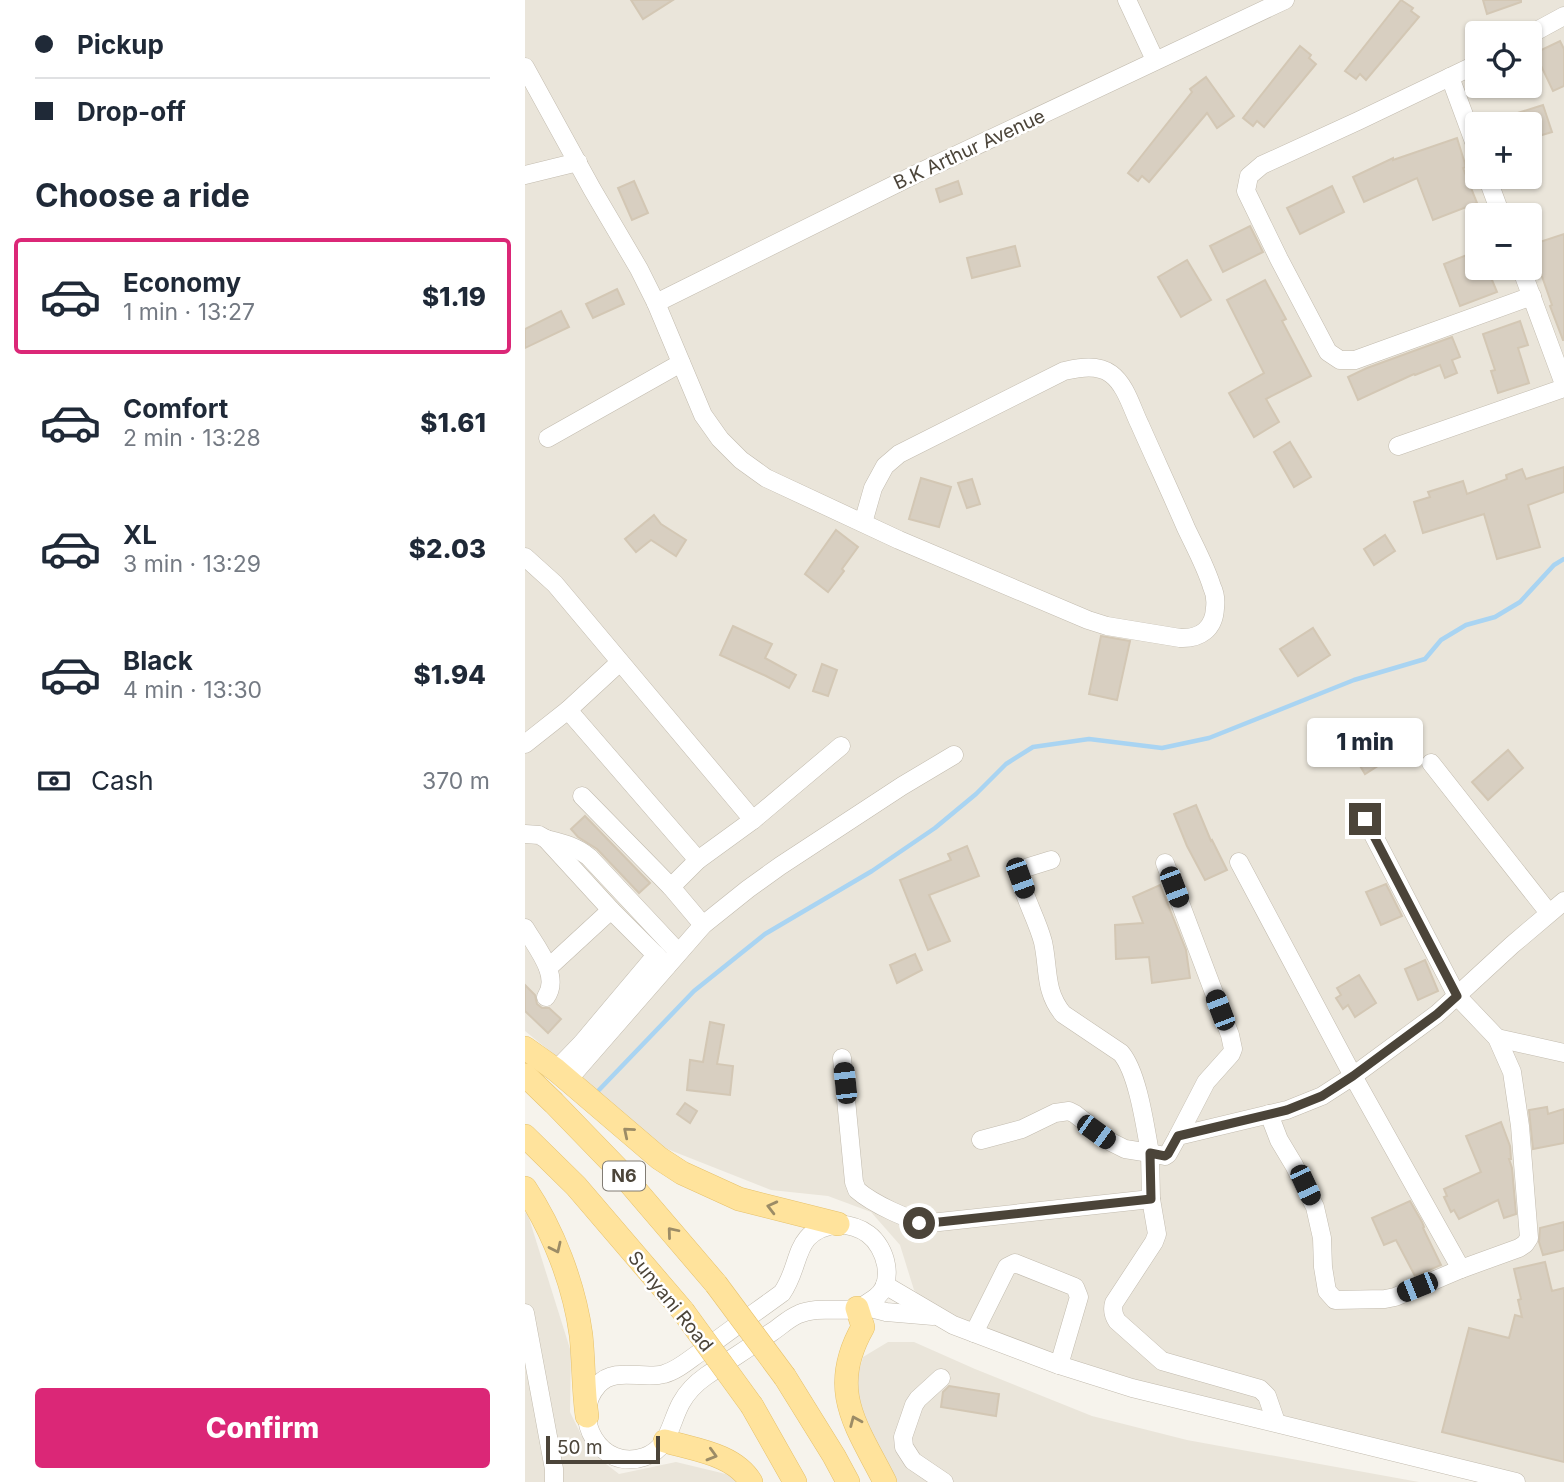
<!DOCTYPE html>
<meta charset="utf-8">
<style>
body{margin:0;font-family:Inter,sans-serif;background:#f2f2f3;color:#1f2937;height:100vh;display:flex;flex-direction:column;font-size:26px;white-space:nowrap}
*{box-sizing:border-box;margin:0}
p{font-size:23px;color:#747a83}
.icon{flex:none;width:38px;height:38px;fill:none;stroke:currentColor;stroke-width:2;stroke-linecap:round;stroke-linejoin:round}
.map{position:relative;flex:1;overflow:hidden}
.panel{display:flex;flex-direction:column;background:#fff;width:525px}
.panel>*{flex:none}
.banner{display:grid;align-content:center;height:154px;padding:0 35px;background:#fff}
.buttons{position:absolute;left:940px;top:21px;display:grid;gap:14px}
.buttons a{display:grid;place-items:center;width:77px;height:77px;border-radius:7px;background:#fff;box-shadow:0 2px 5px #0004;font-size:35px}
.scale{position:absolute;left:21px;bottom:18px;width:114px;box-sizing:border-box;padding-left:7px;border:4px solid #4b4439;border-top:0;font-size:19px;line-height:24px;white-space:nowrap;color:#4b4439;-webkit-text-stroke:5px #fff;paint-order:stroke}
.end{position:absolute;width:32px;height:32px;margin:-16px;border:9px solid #4b4439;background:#fff;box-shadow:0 0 0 4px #fff}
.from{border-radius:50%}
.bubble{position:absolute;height:49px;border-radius:7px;background:#fff;box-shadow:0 2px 5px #0004;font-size:23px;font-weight:800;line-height:49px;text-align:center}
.car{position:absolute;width:21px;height:42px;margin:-21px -10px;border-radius:9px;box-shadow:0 0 5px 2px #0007;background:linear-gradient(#222 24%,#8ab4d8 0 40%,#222 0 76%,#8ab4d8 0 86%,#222 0)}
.banner b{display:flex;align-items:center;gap:24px;height:66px;font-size:26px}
.banner b+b{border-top:2px solid #e0e1e3}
.banner i{width:18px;height:18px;background:#1f2937}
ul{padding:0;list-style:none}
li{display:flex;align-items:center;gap:21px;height:116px;margin:0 14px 10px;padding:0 21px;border:4px solid transparent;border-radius:7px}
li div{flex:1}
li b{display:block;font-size:26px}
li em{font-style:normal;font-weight:800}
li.active{border-color:#db2777}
li>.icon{width:63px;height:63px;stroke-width:1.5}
h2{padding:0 35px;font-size:32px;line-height:84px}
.pay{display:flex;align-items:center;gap:18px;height:77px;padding:0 35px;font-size:26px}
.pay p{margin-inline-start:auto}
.cta{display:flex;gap:14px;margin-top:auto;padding:14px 35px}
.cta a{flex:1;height:80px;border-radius:7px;background:#db2777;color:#fff;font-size:28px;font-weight:800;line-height:80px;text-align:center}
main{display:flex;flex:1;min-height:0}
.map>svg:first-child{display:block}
.residential{fill:#eae5da;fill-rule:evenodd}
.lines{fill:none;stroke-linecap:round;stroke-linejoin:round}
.stream{stroke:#a9d4f2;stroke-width:4.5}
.building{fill:#d8cfc1;stroke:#d3c7b4;stroke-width:2}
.minor-casing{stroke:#c2bbae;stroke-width:19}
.major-casing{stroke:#e6c16a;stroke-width:24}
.minor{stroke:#fff;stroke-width:18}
.major{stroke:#ffe39c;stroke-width:23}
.major-bridge-casing{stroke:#e6c16a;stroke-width:24;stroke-linecap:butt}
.major-bridge{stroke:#ffe39c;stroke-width:23}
.oneway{stroke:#9c8c66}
.route{stroke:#4b4439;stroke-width:9}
.labels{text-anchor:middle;stroke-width:5;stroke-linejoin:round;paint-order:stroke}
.shield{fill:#fff;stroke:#817c74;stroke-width:2}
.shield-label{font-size:18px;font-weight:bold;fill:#4b4439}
.street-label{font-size:19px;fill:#4b4439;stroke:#fff}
</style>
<main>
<section class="panel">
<div class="banner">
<b><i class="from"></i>Pickup</b>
<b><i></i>Drop-off</b>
</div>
<h2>Choose a ride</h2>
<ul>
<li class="active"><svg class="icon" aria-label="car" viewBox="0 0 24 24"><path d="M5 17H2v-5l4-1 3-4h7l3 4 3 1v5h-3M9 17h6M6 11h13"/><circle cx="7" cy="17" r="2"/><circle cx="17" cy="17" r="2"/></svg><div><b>Economy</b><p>1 min · 13:27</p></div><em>$1.19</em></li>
<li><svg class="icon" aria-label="car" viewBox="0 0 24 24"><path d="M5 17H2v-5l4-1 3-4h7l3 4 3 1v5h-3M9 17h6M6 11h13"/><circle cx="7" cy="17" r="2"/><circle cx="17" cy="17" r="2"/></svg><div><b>Comfort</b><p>2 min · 13:28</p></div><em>$1.61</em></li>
<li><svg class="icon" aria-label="car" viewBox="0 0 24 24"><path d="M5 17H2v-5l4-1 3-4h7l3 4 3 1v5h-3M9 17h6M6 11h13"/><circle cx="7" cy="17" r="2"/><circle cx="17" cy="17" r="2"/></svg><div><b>XL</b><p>3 min · 13:29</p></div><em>$2.03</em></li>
<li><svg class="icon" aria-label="car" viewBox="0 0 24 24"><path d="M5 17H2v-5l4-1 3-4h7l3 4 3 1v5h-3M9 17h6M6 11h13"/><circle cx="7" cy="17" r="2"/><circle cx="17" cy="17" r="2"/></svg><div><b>Black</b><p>4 min · 13:30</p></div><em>$1.94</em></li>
</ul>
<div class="pay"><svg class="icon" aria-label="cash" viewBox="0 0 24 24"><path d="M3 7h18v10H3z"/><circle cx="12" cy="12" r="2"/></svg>Cash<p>370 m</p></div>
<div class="cta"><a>Confirm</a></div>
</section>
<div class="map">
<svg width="1039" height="1482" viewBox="0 0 1039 1482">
<rect width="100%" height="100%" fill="#f6f3ec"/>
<g class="residential">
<path d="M0,0H1039V1482H999L579,1380L411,1311L389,1290L375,1245L346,1212L303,1196L246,1190L132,1145L42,1065L0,1031ZM952,33H1004V86H952ZM952,124H1004V177H952ZM952,215H1004V268H952Z"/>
<path d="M0,1212L3,1215L46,1352L45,1412L64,1451L94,1474L151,1462L205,1475L212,1482H0Z"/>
<path d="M363,1342H389L450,1369L567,1416L662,1440L894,1482H363L335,1428L330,1385L338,1357Z"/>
</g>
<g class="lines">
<path class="stream" d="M74,1090L169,991L240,934L347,871L410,828L451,794L481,764L508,747L564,739L637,748L684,738L829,680L900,659L916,640L941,625L970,617L995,602L1029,565L1039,559"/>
</g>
<g class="building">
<path d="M106,0H148L118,19Z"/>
<path d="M876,0L888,8L886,11L894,17L841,80L835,74L831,79L820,71Z"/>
<path d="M958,0H996V2L962,14Z"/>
<path d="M1035,41L1039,49V86L1028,91L1010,53Z"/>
<path d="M775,46L786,55L784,58L791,64L739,127L732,121L728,126L718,118Z"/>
<path d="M681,77L709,116L692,128L682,113L624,182L617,176L613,181L603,173L667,92L665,89Z"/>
<path d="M1018,105L1027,132L1004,139V124H965L964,122Z"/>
<path d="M932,138L941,167L938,168L952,203L908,220L892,178L839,202L828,177L868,158V160Z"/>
<path d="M109,181L123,213L107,220L93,188Z"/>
<path d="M433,181L437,194L415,202L411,189Z"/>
<path d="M807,186L819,212L775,234L762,208Z"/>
<path d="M725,226L738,252L698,272L685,246Z"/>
<path d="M1039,234V340H1038L1025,306L1027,305L1006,245Z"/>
<path d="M490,246L495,266L447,278L442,258Z"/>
<path d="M952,251V268H962L972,292L935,306L919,264Z"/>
<path d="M662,260L686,300L656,317L633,277Z"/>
<path d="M740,280L761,319L757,321L786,376L741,399L754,422L729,437L704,393L739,373L702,300Z"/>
<path d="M92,289L99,304L68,318L61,304Z"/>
<path d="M36,311L44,327L0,348V329Z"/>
<path d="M995,321L1003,345L993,348L1004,383L973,393L966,371L970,370L958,334Z"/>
<path d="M927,337L935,357L927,360L932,373L920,378L915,365L890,375L889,374L833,400L823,377L842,368Z"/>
<path d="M765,442L786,477L769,487L749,452Z"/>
<path d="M1039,467V492L1003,505L1015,547L972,559L959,514L898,533L889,502L905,497L903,492L938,481L942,494L982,479L981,475L997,469L1001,479Z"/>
<path d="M396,478L426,487L414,527L384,519Z"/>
<path d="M447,479L455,504L442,508L433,483Z"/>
<path d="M129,515L136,524L161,540L151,556L126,540L111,552L100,539Z"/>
<path d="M311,530L333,547L317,569L319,571L303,592L280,574Z"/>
<path d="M860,535L870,551L849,565L839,549Z"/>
<path d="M208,626L247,644L240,658L271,675L264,688L241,676L195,655Z"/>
<path d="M788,628L805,655L773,676L755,649Z"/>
<path d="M576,636L605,641L592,700L564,694Z"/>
<path d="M297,664L312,670L303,696L288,691Z"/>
<path d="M870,720L886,745L840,774L823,746L847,732L848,734Z"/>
<path d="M983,750L998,768L963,800L947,782Z"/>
<path d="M671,805L686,841L687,840L702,870L680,880L662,846L649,814Z"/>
<path d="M60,816L125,883L114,893L72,849L53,837L46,829Z"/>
<path d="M442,846L454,876L404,895L425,941L403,950L375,880L426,860L423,854Z"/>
<path d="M861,884L877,916L856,925L841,892Z"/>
<path d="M635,885L661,950L665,978L627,983L624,957L591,959L590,925L618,923L608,897Z"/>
<path d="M390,954L397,970L372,983L365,965Z"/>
<path d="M900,960L913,991L893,1000L880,969Z"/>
<path d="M834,975L851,1003L830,1017L823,1005L818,1009L811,998L816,995L812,988Z"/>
<path d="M0,985L10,995L12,1004L17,1008H24L36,1019L23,1033L0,1011Z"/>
<path d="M185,1022L199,1025L192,1064L208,1066L205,1095L162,1090L165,1060L178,1062Z"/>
<path d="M160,1103L172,1111L165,1123L152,1114Z"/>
<path d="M1022,1107L1023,1114L1039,1109V1143L1008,1149L1004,1110Z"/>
<path d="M976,1122L985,1146L986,1159H984L987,1168L991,1214L979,1218L973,1200L934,1219L929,1210L926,1212L919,1197L922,1196L919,1189L956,1172L941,1136Z"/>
<path d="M885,1201L897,1222L899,1227L898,1228L916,1265L890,1276L871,1240L859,1245L847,1218Z"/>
<path d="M1039,1222V1250L1018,1255L1014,1242L1015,1228Z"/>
<path d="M1020,1262L1027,1291L1039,1288V1462L917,1432L944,1328L984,1338L990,1315L997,1317L993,1300L996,1299L989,1269Z"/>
<path d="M424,1386L474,1394L471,1416L416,1407L418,1392Z"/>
</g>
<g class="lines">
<g class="minor-casing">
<g id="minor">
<path d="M602,0L630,60"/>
<path d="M1004,35L1039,16"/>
<path d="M952,64L833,121L737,165L724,176L721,191L754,259L803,352L815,360H830L1007,296"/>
<path d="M0,67L67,189L114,269L131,303L178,415L195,439L216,460L241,478L374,540L563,620L582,626L655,638C675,639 689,629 690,608C691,600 690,593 687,587C681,567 670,547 661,528C646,493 630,459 615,425C607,409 601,385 586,374C572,364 554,368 539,371L374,454L360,466L348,488L338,523"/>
<path d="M925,77L952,150"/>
<path d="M0,175L53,162"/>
<path d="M962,177L976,215"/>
<path d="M996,268L1039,384"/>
<path d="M131,303L391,174L760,0"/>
<path d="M23,438L156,363"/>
<path d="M873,446L1039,388"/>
<path d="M0,557L30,584L228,820"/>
<path d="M43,710L173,860"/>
<path d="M0,744L43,710L95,662"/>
<path d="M906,763L1024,913"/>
<path d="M57,796L146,887"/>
<path d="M0,834L14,835L21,839L86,910L142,966"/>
<path d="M21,839C37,843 51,846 64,857L153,952"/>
<path d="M714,862L828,1076L936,1269"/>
<path d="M640,863L705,1035L708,1049L706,1054L681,1082L653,1136"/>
<path d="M178,925L146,887L173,860L228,820L316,746"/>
<path d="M0,928C11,947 36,976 21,997"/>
<path d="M23,968L86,910"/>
<path d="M972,1038L1039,1053"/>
<path d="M317,1058L329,1182L332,1190C347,1203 385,1222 405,1223L626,1199"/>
<path d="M31,1070L57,1043L131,955"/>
<path d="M42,1081L178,925L223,889L255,866L377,786L429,755"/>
<path d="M744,1114L754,1140L769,1165L790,1207L797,1238L798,1267L802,1291L810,1300L860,1299L870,1297L936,1269L994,1248L1000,1244L1004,1238L995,1126L987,1072L972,1038L932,996L840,819"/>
<path d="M456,1140L497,1129L530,1113L544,1111L550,1114L586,1142L600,1149L625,1153C620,1126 613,1073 596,1053L538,1014C519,991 524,969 518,942C512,919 499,898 494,875L497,869L526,860"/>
<path d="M313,1224C324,1225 334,1227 343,1234C361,1247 371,1283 350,1298C344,1302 338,1307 331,1309C312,1312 292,1306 274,1314C264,1318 256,1326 247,1332C225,1347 203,1361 181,1376C171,1383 162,1392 156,1403C145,1423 144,1449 119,1457C76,1472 44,1417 73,1385C89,1366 119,1380 139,1374C154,1370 167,1357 180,1349C205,1330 231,1312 257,1293C278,1263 266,1231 313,1224Z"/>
<path d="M360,1285L428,1325L534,1365L607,1388L991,1482"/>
<path d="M338,1306L361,1312L408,1316"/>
<path d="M0,1313L29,1469V1482"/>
<path d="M449,1333L482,1267L490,1263L550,1287L554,1297L534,1365"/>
<path d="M416,1378L393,1399L389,1405L378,1437L379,1447L388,1461L419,1482"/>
<path d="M751,1422L742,1396L735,1389L637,1361L592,1321C588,1315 587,1310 589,1303L629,1242L632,1234L626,1199L625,1153L640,1156L643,1154L653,1136L762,1110L797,1096L828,1076L912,1014L987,945L1039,901"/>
</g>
</g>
<g class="major-casing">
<g id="major">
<path d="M0,1048L31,1070L134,1158L157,1173L214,1199L313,1224"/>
<path d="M0,1075L29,1103L91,1167L191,1284"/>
<path d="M0,1136L51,1186L158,1311"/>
<path d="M0,1188C28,1230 49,1284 56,1335C59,1362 58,1389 62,1416"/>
<path d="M332,1308L338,1327C302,1390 331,1425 360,1482"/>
<path d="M260,1377L309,1456L323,1482"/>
<path d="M227,1406L270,1482"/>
<path d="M140,1441C170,1450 209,1454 226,1482"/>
</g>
</g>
<use href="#minor" class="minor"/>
<use href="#major" class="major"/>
<g class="major-bridge-casing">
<g id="major-bridge">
<path d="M191,1284L260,1377"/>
<path d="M158,1311L227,1406"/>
</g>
</g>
<use href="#major-bridge" class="major-bridge"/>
</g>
<defs><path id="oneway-chevron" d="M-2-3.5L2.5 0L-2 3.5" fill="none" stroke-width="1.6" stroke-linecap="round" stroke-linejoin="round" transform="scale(1.75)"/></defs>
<g class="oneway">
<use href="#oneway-chevron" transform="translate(103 1132) rotate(-140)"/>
<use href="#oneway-chevron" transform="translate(247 1207) rotate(-166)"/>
<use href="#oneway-chevron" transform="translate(147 1232) rotate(-130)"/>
<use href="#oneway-chevron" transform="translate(31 1248) rotate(65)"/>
<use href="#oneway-chevron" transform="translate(330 1421) rotate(-113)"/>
<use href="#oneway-chevron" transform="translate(187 1455) rotate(16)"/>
</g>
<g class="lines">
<path class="route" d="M394,1223H405L626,1199L625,1153L640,1156L643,1154L653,1136L762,1110L797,1096L828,1076L912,1014L932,996L840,819"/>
</g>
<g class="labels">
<rect class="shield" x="78" y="1161.5" width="42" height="29" rx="5"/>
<g class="shield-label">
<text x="99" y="1182">N6</text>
</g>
<g class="street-label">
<text transform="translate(444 149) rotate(-25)" y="7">B.K Arthur Avenue</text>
<text transform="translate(146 1301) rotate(51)" y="7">Sunyani Road</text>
</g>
</g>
</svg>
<div class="buttons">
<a><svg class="icon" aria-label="locate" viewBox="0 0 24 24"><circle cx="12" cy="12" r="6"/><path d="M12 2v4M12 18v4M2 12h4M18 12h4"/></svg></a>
<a>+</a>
<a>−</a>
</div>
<div class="scale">50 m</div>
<i class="end from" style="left:394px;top:1223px"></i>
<i class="end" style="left:840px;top:819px"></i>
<div class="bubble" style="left:782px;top:718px;width:116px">1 min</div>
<i class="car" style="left:495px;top:878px;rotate:160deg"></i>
<i class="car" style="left:649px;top:887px;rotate:159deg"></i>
<i class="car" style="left:695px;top:1010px;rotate:339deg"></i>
<i class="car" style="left:320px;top:1083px;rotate:354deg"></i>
<i class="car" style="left:571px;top:1132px;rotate:126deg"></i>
<i class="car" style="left:780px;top:1185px;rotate:155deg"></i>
<i class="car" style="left:892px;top:1287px;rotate:248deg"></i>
</div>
</main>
